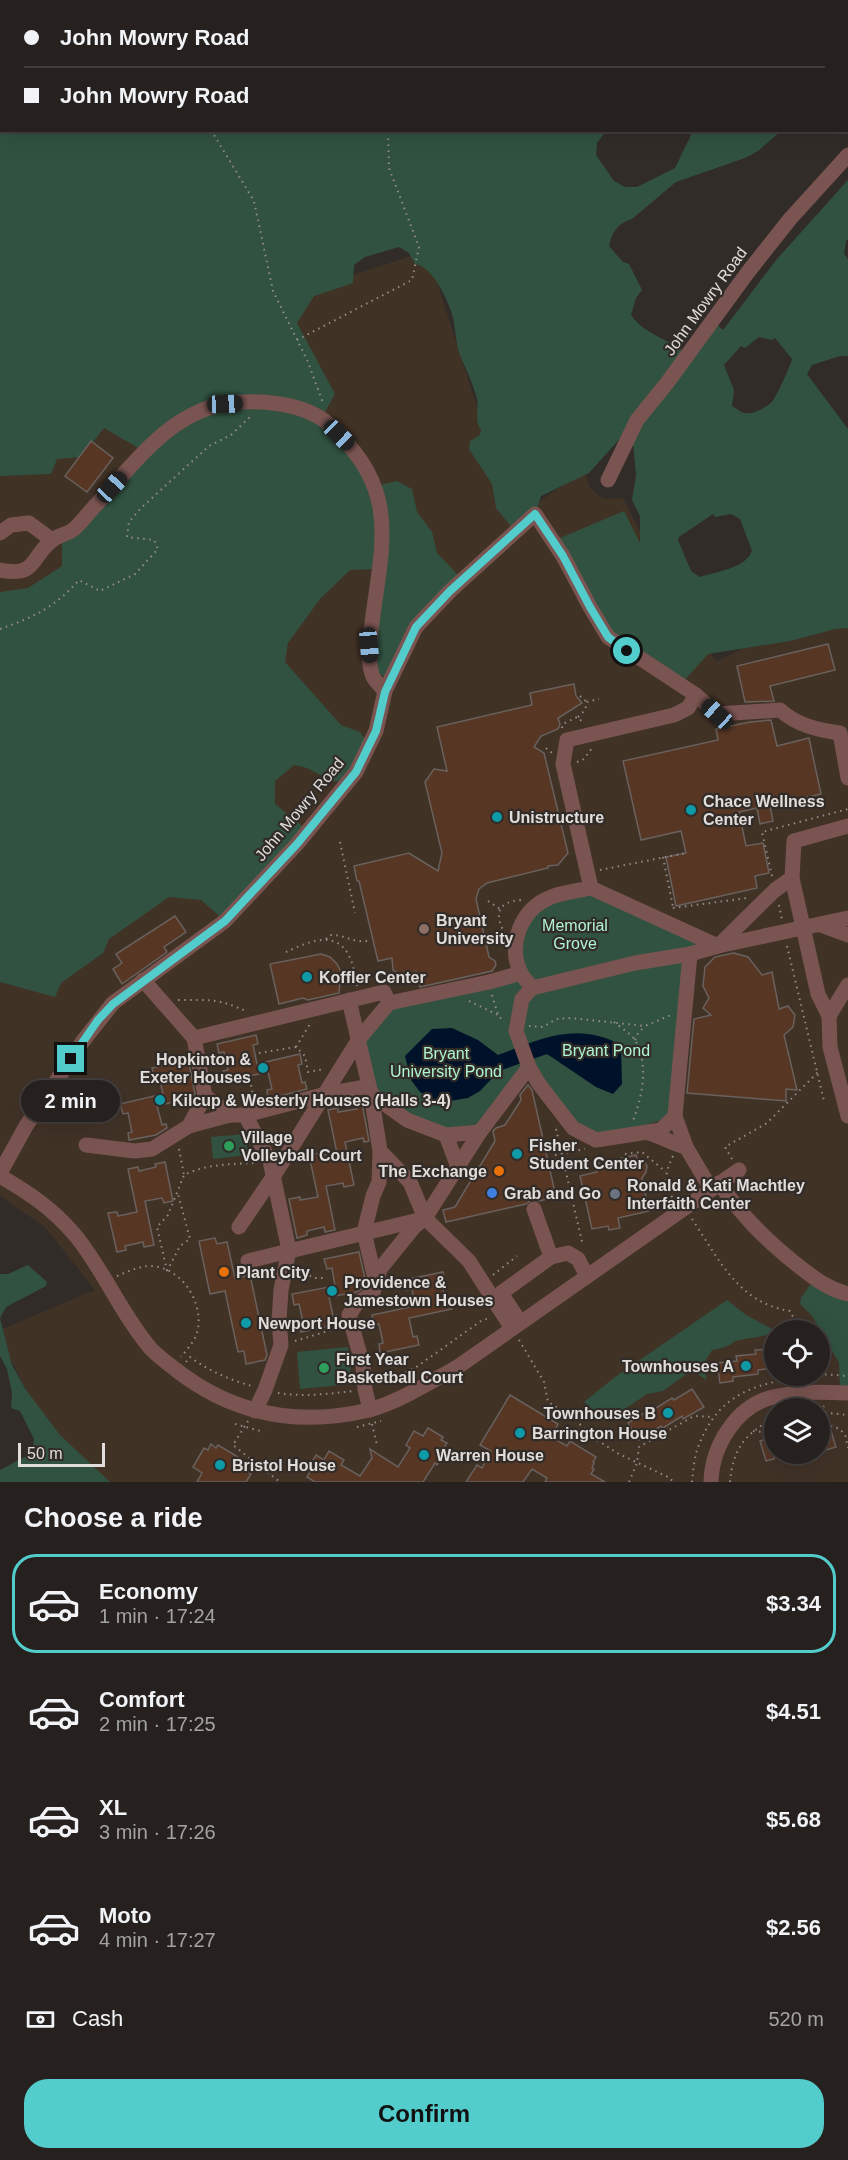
<!DOCTYPE html>
<meta charset="utf-8">
<style>
body{margin:0;font-family:Arial,sans-serif;background:#322e2c;color:#f1f3f6;height:100vh;display:flex;flex-direction:column;font-size:22px;white-space:nowrap}
*{box-sizing:border-box;margin:0}
p{font-size:20px;color:#a4a3a4}
.icon{flex:none;width:33px;height:33px;fill:none;stroke:currentColor;stroke-width:2;stroke-linecap:round;stroke-linejoin:round}
.map{position:relative;height:1482px;overflow:hidden}
.panel{display:flex;flex-direction:column;background:#26211f;flex:1}
.panel>*{flex:none}
.guide{position:absolute;left:0px;top:0px;width:849px;height:132px;box-shadow:0 6px 24px #0002,0 0 0 2px #423e3d;display:grid;align-content:center;height:132px;padding:0 24px;background:#26211f}
.controls{position:absolute;left:764px;top:1320px;display:grid;gap:12px}
.controls a{display:grid;place-items:center;width:66px;height:66px;border-radius:50%;background:#26211f;box-shadow:0 6px 24px #0002,0 0 0 2px #423e3d;font-size:30px}
.scale{position:absolute;left:18px;bottom:15px;width:87px;box-sizing:border-box;padding-left:6px;border:3px solid #e1dddb;border-top:0;font-size:16px;line-height:21px;white-space:nowrap;color:#e1dddb;-webkit-text-stroke:4px #322c29;paint-order:stroke}
.end{position:absolute;width:27px;height:27px;margin:-14px;border:8px solid #52cdcc;background:#111;box-shadow:0 0 0 3px #111}
.from{border-radius:50%}
.bubble{position:absolute;height:42px;border-radius:21px;background:#26211f;box-shadow:0 6px 24px #0002,0 0 0 2px #423e3d;font-size:20px;font-weight:700;line-height:42px;text-align:center}
.car{position:absolute;width:18px;height:36px;margin:-18px -9px;border-radius:8px;box-shadow:0 0 4px 2px #0007;background:linear-gradient(#222 24%,#8ab4d8 0 40%,#222 0 76%,#8ab4d8 0 86%,#222 0)}
.guide b{display:flex;align-items:center;gap:21px;height:57px;font-size:22px}
.guide b+b{border-top:2px solid #423e3d}
.guide i{width:15px;height:15px;background:#f1f3f6}
ul{padding:0;list-style:none}
li{display:flex;align-items:center;gap:18px;height:99px;margin:0 12px 9px;padding:0 12px;border:3px solid transparent;border-radius:24px}
li div{flex:1}
li b{display:block;font-size:22px}
li em{font-style:normal;font-weight:700}
li.current{border-color:#52cdcc}
li>.icon{width:54px;height:54px;stroke-width:1.5}
h2{padding:0 24px;font-size:27px;line-height:72px}
.pay{display:flex;align-items:center;gap:15px;height:66px;padding:0 24px;font-size:22px}
.pay p{margin-inline-start:auto}
.button{display:flex;gap:12px;margin-top:auto;padding:12px 24px}
.button a{flex:1;height:69px;border-radius:24px;background:#52cdcc;color:#111;font-size:24px;font-weight:700;line-height:69px;text-align:center}
.map>svg:first-child{display:block}
.education{fill:#413226;fill-rule:evenodd}
.green{fill:#315241;fill-rule:evenodd}
.water{fill:#001229}
.building{fill:#573624;stroke:#68615e;stroke-width:1.5}
.lines{fill:none;stroke-linecap:round;stroke-linejoin:round}
.path{stroke:#928d8a;stroke-width:2;stroke-dasharray:1.5 4.5;stroke-linecap:butt}
.minor{stroke:#7a5451;stroke-width:15}
.route{stroke:#52cdcc;stroke-width:8}
.culture-dot{fill:#0f9aa8;stroke:#322c29;stroke-width:2}
.education-dot{fill:#8d6e63;stroke:#322c29;stroke-width:2}
.leisure-dot{fill:#2e9e5b;stroke:#322c29;stroke-width:2}
.food-dot{fill:#e8710a;stroke:#322c29;stroke-width:2}
.shop-dot{fill:#3f7fe0;stroke:#322c29;stroke-width:2}
.worship-dot{fill:#6b7280;stroke:#322c29;stroke-width:2}
.labels{text-anchor:middle;stroke-width:4.5;stroke-linejoin:round;paint-order:stroke}
.street-label{font-size:16px;fill:#e1dddb;stroke:#322c29}
.poi-label{font-size:16px;font-weight:bold;fill:#e1dddb;stroke:#322c29;text-anchor:start}
.park-label{font-size:16px;fill:#b0f5d1;stroke:#322c29}
</style>
<div class="map">
<svg width="848" height="1482" viewBox="0 0 848 1482">
<rect width="100%" height="100%" fill="#322c29"/>
<path class="education" d="M0,237L282,298L427,251L513,519L584,471L591,489L603,499L623,498L655,561L716,662L848,594V1482H98L32,1402L0,1338V1330L95,1290L45,1227L0,1196ZM774,1330H819V1376H774ZM774,1408H819V1454H774Z"/>
<g class="green">
<path d="M0,0H201L2,2V130L606,131L597,143L596,155L614,181L625,187H637L675,168L693,131H779L780,132L758,151L745,158L676,182L632,219C618,223 612,232 609,246L623,262L629,264L642,290L636,298L631,315C644,334 670,340 688,354L714,322L723,330L777,259L848,180V239L846,241L844,254L848,259V356H840L812,365L807,374L848,429V628L835,629L790,641L708,654L681,684L619,642L553,541L624,511L640,543V516L632,500L636,475L633,443L625,433L589,473L541,496L535,516L513,529L496,508L492,484L469,449L470,441L480,435L481,430C474,421 479,410 477,399C473,383 466,370 460,355C455,342 456,327 452,314C447,298 432,266 415,264L409,253L399,247L365,257L354,265L353,283L314,296L297,323L335,394L319,423L355,457L372,487L397,481L412,489L417,512L432,532L437,553L461,578L386,678L374,670L378,569L350,570L320,599L288,643L285,662L341,725L360,732L367,742L345,779L334,782L307,768L294,765L275,781V804C286,814 300,820 307,833L223,919L201,900L169,897L109,939L103,953L61,983L55,997L0,982V592L28,588L62,566V536L145,452L104,428L81,457L57,459L51,474L0,476ZM759,337L772,340L775,338L792,359C791,365 775,399 772,402C767,407 752,415 745,413C741,413 736,408 732,406L734,390L724,365L741,346L745,348ZM713,514L715,517L731,514L740,519L752,551C745,569 717,571 700,577L691,571L678,540L679,537Z"/>
<path d="M352,0H619L354,2Z"/>
<path d="M591,888L718,946L690,954L675,1116L596,1140L573,1128L529,1067L480,1132L446,1135L371,1094L359,1039L389,1003L521,973L514,949L534,907Z"/>
<path d="M246,1134L248,1155L213,1159L211,1137Z"/>
<path d="M28,1265L47,1282L46,1286L6,1307L0,1318L12,1365L26,1390L60,1435L110,1482H0V1470L32,1453L34,1439L20,1411L11,1408L12,1393L7,1369L0,1356V1274H8Z"/>
<path d="M814,1279L848,1298V1392L840,1390L839,1363L812,1316L800,1304L801,1298Z"/>
<path d="M727,1300L746,1315L774,1330C766,1339 747,1337 736,1341C733,1342 731,1345 727,1346C723,1348 717,1349 712,1350L706,1360V1380L698,1374L688,1373L663,1391L647,1394L607,1421L584,1402L615,1377Z"/>
<path d="M348,1347L352,1384L300,1389L297,1352Z"/>
</g>
<path class="water" d="M452,1028L478,1040L498,1055C541,1039 576,1021 621,1045L622,1084L613,1094L596,1087L547,1054L499,1071L480,1091L468,1098L450,1101L431,1099L420,1092L411,1080L405,1056L432,1029Z"/>
<g class="building">
<path d="M91,441L113,458L87,492L65,476Z"/>
<path d="M828,644L835,670L770,686L774,701L745,702L737,666Z"/>
<path d="M574,684L576,696L582,703L558,718L560,724L558,729L541,736L534,747L544,753L568,853L558,865L548,866V868L487,883L479,889L476,899L489,957L495,961L496,965L492,971L420,987L416,972L404,977L393,970L392,958L378,961L359,881H357L354,866L409,853L438,871L442,853L425,782L434,769L447,771L437,727L532,705L530,693Z"/>
<path d="M771,720L777,746L809,738L821,794L770,806L773,821L760,824L757,808L739,812L746,846L763,843L769,873L755,876L757,888L676,906L666,857L686,853L681,831L641,840L623,761L718,740L716,729L750,722Z"/>
<path d="M175,916L186,932L164,947L167,952L122,984L113,969L122,963L116,954Z"/>
<path d="M734,953L748,957L762,975L772,972L779,1009L788,1006L795,1015L793,1027L784,1035L797,1090L786,1089V1101L687,1093L694,1019L711,1015L703,1008L709,998L703,986L705,967L715,957Z"/>
<path d="M321,954L330,957L337,964L341,972L339,993L308,1000L303,998L279,1004L270,964Z"/>
<path d="M256,1035L258,1044L253,1045L257,1064L300,1054L302,1064L298,1065L302,1083L305,1082L307,1089L268,1099L267,1090L272,1089L268,1072L225,1081L223,1071L228,1070L224,1052L219,1053L217,1044Z"/>
<path d="M188,1059L195,1094L193,1097L157,1106L162,1125L166,1124L167,1128L156,1135L129,1140L128,1133L132,1132L128,1113L123,1114L120,1104L163,1094L159,1077L154,1078L152,1068Z"/>
<path d="M528,1085L532,1090L556,1197L539,1201L531,1200L526,1204L446,1222L443,1210L455,1207L470,1182L467,1170L480,1166L495,1141L493,1131L496,1128L505,1125L521,1100L520,1095Z"/>
<path d="M362,1103L369,1141L364,1142L363,1138L345,1142L354,1185L344,1187L343,1183L326,1186L335,1230L325,1232L324,1227L307,1231V1235L297,1238L289,1199L300,1197V1200L318,1197L309,1155L319,1153L320,1156L337,1153L328,1110L338,1108V1112L357,1109L356,1104Z"/>
<path d="M636,1155L637,1158L644,1161L647,1166L646,1172L642,1178L649,1211L618,1218L620,1228L609,1230L608,1226L592,1229L580,1176L597,1172L595,1164Z"/>
<path d="M165,1162L173,1201L164,1203L162,1198L145,1201L154,1245L144,1247L143,1242L125,1246L126,1250L117,1252L108,1213L117,1212L118,1216L137,1212L128,1169L138,1167L139,1171L156,1167L155,1164Z"/>
<path d="M215,1238L217,1244L227,1242L235,1278L250,1275L267,1355L265,1360L246,1364L244,1351L238,1352L225,1291L210,1294L199,1241Z"/>
<path d="M359,1252L366,1283L365,1287L357,1292L329,1297L333,1316L337,1315L339,1324L301,1332L299,1323L303,1322L299,1304L294,1305L292,1294L335,1286L332,1268L327,1269L324,1259Z"/>
<path d="M443,1272L445,1282L442,1283L445,1300L450,1299L452,1309L409,1318L413,1337L417,1336L419,1345L380,1353L379,1344L383,1343L379,1324L374,1325L372,1315L415,1306L412,1289L406,1290L404,1280Z"/>
<path d="M774,1349V1368L758,1370V1374L733,1377V1381L720,1383L717,1363L737,1361L736,1356L756,1354L755,1350Z"/>
<path d="M692,1389L704,1407L683,1419L682,1416L663,1428L661,1426L639,1440L628,1423L652,1408L653,1410L672,1398L674,1400Z"/>
<path d="M510,1395L558,1424L551,1437L567,1446L570,1441L596,1457L593,1462L594,1463L592,1468L594,1469L591,1474L605,1482H545L547,1478L532,1469L523,1482H466L477,1465L482,1468L491,1451L480,1445Z"/>
<path d="M428,1428L443,1437L441,1440L447,1443L443,1449L446,1450L437,1465L435,1463L423,1482H315L307,1477L310,1472L307,1470L316,1455L324,1460L329,1451L344,1460L341,1465L360,1476L372,1458L370,1449L398,1467L410,1448L406,1445L414,1431L423,1436Z"/>
<path d="M830,1428L836,1447L819,1452V1431Z"/>
<path d="M774,1437V1459L766,1461L760,1441Z"/>
<path d="M211,1444L216,1448L218,1445L248,1463L244,1469L251,1474L246,1482H197L202,1473L193,1467L204,1448L208,1450Z"/>
</g>
<g class="lines">
<g class="path">
<path d="M201,2L202,0"/>
<path d="M451,2V0"/>
<path d="M211,130L254,201L273,291L308,362L323,403"/>
<path d="M297,340L412,280L419,247L389,168L388,130"/>
<path d="M0,629C34,617 54,608 79,580L100,591L135,574L158,549L154,540L127,537L129,522L141,508L209,446L231,435L251,416"/>
<path d="M580,696L587,702"/>
<path d="M578,717L585,710L587,702L599,699"/>
<path d="M562,728L563,724L577,717L583,722"/>
<path d="M546,748L552,753"/>
<path d="M577,762L584,759L592,748"/>
<path d="M340,842L355,913"/>
<path d="M663,857L673,907"/>
<path d="M600,870L686,853"/>
<path d="M772,876L762,832L848,809"/>
<path d="M488,901L500,909"/>
<path d="M779,905L782,920"/>
<path d="M673,908L747,898"/>
<path d="M505,934C494,914 497,902 521,900"/>
<path d="M326,939L330,935C344,934 352,943 368,941"/>
<path d="M787,946L824,1101"/>
<path d="M286,952C308,942 337,928 350,958C354,966 355,977 357,986"/>
<path d="M492,995L498,1015L504,1022"/>
<path d="M178,1000C209,1000 218,998 248,1012"/>
<path d="M469,1001L498,1015"/>
<path d="M614,1022C621,1028 632,1034 636,1042C649,1067 642,1096 633,1121"/>
<path d="M529,1026L543,1027L556,1019L571,1018L645,1026L671,1015"/>
<path d="M635,1040L638,1033L645,1026"/>
<path d="M296,1047L310,1024"/>
<path d="M259,1053L296,1047L305,1056L308,1072L325,1069"/>
<path d="M251,1085L254,1100"/>
<path d="M556,1129L583,1246"/>
<path d="M179,1149L184,1175"/>
<path d="M625,1154L642,1152L666,1172"/>
<path d="M555,1155L585,1149"/>
<path d="M673,1156C664,1175 664,1182 674,1201"/>
<path d="M732,1159L725,1147L767,1123L818,1072"/>
<path d="M692,1219C719,1259 738,1303 790,1311L800,1330"/>
<path d="M299,1270L314,1278H324"/>
<path d="M167,1271L157,1227L168,1215L184,1175C206,1164 232,1164 255,1163"/>
<path d="M167,1271L180,1246L190,1239L178,1194"/>
<path d="M493,1275L517,1256"/>
<path d="M117,1276C127,1272 137,1267 148,1266C179,1265 203,1299 198,1329C196,1340 188,1348 181,1357"/>
<path d="M519,1340L544,1382L548,1402L573,1417L591,1436L619,1454L670,1478L673,1482"/>
<path d="M295,1341L338,1328"/>
<path d="M186,1362L190,1357C209,1371 230,1380 252,1386"/>
<path d="M819,1368L822,1374"/>
<path d="M819,1374L848,1376"/>
<path d="M378,1384L415,1368L481,1321L489,1318"/>
<path d="M278,1393C303,1397 328,1394 353,1391"/>
<path d="M819,1412L848,1415"/>
<path d="M819,1418L824,1406"/>
<path d="M248,1421L233,1445L280,1482"/>
<path d="M235,1424L264,1432"/>
<path d="M372,1424L377,1445"/>
<path d="M357,1427L381,1421"/>
<path d="M819,1429C831,1424 836,1426 845,1434L848,1448"/>
<path d="M753,1431L763,1432L774,1430"/>
<path d="M629,1482L637,1463L639,1447L694,1416L712,1417"/>
<path d="M692,1482C693,1472 694,1460 697,1450C717,1393 755,1383 810,1376"/>
<path d="M730,1482C733,1448 745,1434 774,1418"/>
</g>
<g class="minor">
<path d="M667,0V2"/>
<path d="M608,480L637,420L667,383L748,272L790,219L848,155"/>
<path d="M0,533L11,525L29,523L52,540"/>
<path d="M0,570C39,578 30,555 54,539C60,535 68,534 74,529C82,522 88,513 95,506C132,466 168,414 224,404C255,399 299,402 325,421C330,425 334,430 338,434C397,490 383,543 373,615C371,634 366,655 372,674C373,680 381,686 385,691"/>
<path d="M848,826L794,841L792,878L818,994L829,1016L830,1047L848,1116"/>
<path d="M591,888L718,946L775,890L792,878"/>
<path d="M821,925L848,935"/>
<path d="M143,980L194,1038L205,1096L230,1115"/>
<path d="M532,988L635,963L690,954L718,946L848,918"/>
<path d="M349,1000L371,1094L380,1151L410,1182L425,1218L469,1261L511,1327"/>
<path d="M829,1016L848,985"/>
<path d="M194,1038L384,992L389,1003L489,982L521,973"/>
<path d="M245,1115L270,1161L289,1250L281,1290L279,1321L281,1345L265,1390L255,1411"/>
<path d="M675,1116L661,1130L596,1140L573,1128L539,1084L529,1067L516,1031L522,999L532,988C529,983 523,978 521,973C507,945 521,910 549,898C562,892 577,891 591,888L563,764L567,740L674,715L688,708L696,695"/>
<path d="M189,1126L205,1096"/>
<path d="M648,1133C661,1136 672,1144 686,1147L711,1189"/>
<path d="M446,1135L458,1167"/>
<path d="M86,1145L135,1151L152,1149L189,1126L230,1115H245L326,1094L369,1086L371,1094L407,1120L446,1135L480,1132"/>
<path d="M686,1147L675,1116L690,954"/>
<path d="M0,1173L26,1126L83,1041L113,1003L225,921L297,844L356,772L376,731L385,691L416,627L450,591L535,514L563,556L590,607L608,637L696,695L717,714L780,710C797,725 817,730 840,733L848,778"/>
<path d="M0,1176C29,1193 52,1208 75,1235C104,1270 121,1314 151,1349C158,1356 167,1363 175,1369C232,1414 298,1427 369,1410C399,1402 432,1381 459,1366L739,1170"/>
<path d="M719,1183C743,1217 764,1238 796,1264C813,1277 827,1289 848,1294"/>
<path d="M534,1209L551,1257"/>
<path d="M239,1227L273,1177L359,1039L389,1003"/>
<path d="M248,1261L423,1219"/>
<path d="M376,1283L364,1232L373,1196L379,1182L380,1151"/>
<path d="M520,1322L501,1293L551,1257L568,1253L578,1259L587,1276"/>
<path d="M370,1410L365,1389L363,1366L349,1315L357,1303L373,1293L380,1269L414,1227L425,1218L480,1132L529,1067"/>
<path d="M711,1482C712,1446 736,1406 773,1397C797,1391 824,1392 848,1393"/>
</g>
</g>
<g class="lines">
<path class="route" d="M71,1059L98,1020L113,1004L225,921L297,844L356,772L376,731L385,692L416,627L450,591L535,514L563,556L590,607L608,637L627,651"/>
</g>
<g class="culture-dot">
<circle cx="691" cy="810" r="6"/>
<circle cx="497" cy="817" r="6"/>
<circle cx="307" cy="977" r="6"/>
<circle cx="263" cy="1068" r="6"/>
<circle cx="160" cy="1100" r="6"/>
<circle cx="517" cy="1154" r="6"/>
<circle cx="332" cy="1291" r="6"/>
<circle cx="246" cy="1323" r="6"/>
<circle cx="746" cy="1366" r="6"/>
<circle cx="668" cy="1413" r="6"/>
<circle cx="520" cy="1433" r="6"/>
<circle cx="424" cy="1455" r="6"/>
<circle cx="220" cy="1465" r="6"/>
</g>
<circle class="education-dot" cx="424" cy="929" r="6"/>
<g class="leisure-dot">
<circle cx="229" cy="1146" r="6"/>
<circle cx="324" cy="1368" r="6"/>
</g>
<g class="food-dot">
<circle cx="499" cy="1171" r="6"/>
<circle cx="224" cy="1272" r="6"/>
</g>
<circle class="shop-dot" cx="492" cy="1193" r="6"/>
<circle class="worship-dot" cx="615" cy="1194" r="6"/>
<g class="labels">
<g class="street-label">
<text transform="translate(705 301) rotate(-54)" y="6">John Mowry Road</text>
<text transform="translate(299 809) rotate(-50)" y="6">John Mowry Road</text>
</g>
<g class="poi-label">
<text x="703" y="807">Chace Wellness<tspan x="703" dy="18">Center</tspan></text>
<text x="509" y="823">Unistructure</text>
<text x="436" y="926">Bryant<tspan x="436" dy="18">University</tspan></text>
<text x="319" y="983">Koffler Center</text>
<text x="251" y="1065" text-anchor="end">Hopkinton &amp;<tspan x="251" dy="18">Exeter Houses</tspan></text>
<text x="172" y="1106">Kilcup &amp; Westerly Houses (Halls 3-4)</text>
<text x="241" y="1143">Village<tspan x="241" dy="18">Volleyball Court</tspan></text>
<text x="529" y="1151">Fisher<tspan x="529" dy="18">Student Center</tspan></text>
<text x="487" y="1177" text-anchor="end">The Exchange</text>
<text x="627" y="1191">Ronald &amp; Kati Machtley<tspan x="627" dy="18">Interfaith Center</tspan></text>
<text x="504" y="1199">Grab and Go</text>
<text x="236" y="1278">Plant City</text>
<text x="344" y="1288">Providence &amp;<tspan x="344" dy="18">Jamestown Houses</tspan></text>
<text x="258" y="1329">Newport House</text>
<text x="336" y="1365">First Year<tspan x="336" dy="18">Basketball Court</tspan></text>
<text x="734" y="1372" text-anchor="end">Townhouses A</text>
<text x="656" y="1419" text-anchor="end">Townhouses B</text>
<text x="532" y="1439">Barrington House</text>
<text x="436" y="1461">Warren House</text>
<text x="232" y="1471">Bristol House</text>
</g>
<g class="park-label">
<text x="575" y="931">Memorial<tspan x="575" dy="18">Grove</tspan></text>
<text x="606" y="1056">Bryant Pond</text>
<text x="446" y="1059">Bryant<tspan x="446" dy="18">University Pond</tspan></text>
</g>
</g>
</svg>
<div class="controls">
<a><svg class="icon" aria-label="locate" viewBox="0 0 24 24"><circle cx="12" cy="12" r="6"/><path d="M12 2v4M12 18v4M2 12h4M18 12h4"/></svg></a>
<a><svg class="icon" aria-label="layers" viewBox="0 0 24 24"><path d="M12 4l9 5-9 5-9-5zM3 14l9 5 9-5"/></svg></a>
</div>
<div class="scale">50 m</div>
<i class="end from" style="left:627px;top:651px"></i>
<i class="end" style="left:71px;top:1059px"></i>
<div class="bubble" style="left:21px;top:1080px;width:99px">2 min</div>
<i class="car" style="left:225px;top:404px;rotate:88deg"></i>
<i class="car" style="left:339px;top:435px;rotate:134deg"></i>
<i class="car" style="left:112px;top:487px;rotate:43deg"></i>
<i class="car" style="left:369px;top:645px;rotate:175deg"></i>
<i class="car" style="left:717px;top:714px;rotate:312deg"></i>
<div class="guide">
<b><i class="from"></i>John Mowry Road</b>
<b><i></i>John Mowry Road</b>
</div>
</div>
<section class="panel">
<h2>Choose a ride</h2>
<ul>
<li class="current"><svg class="icon" aria-label="car" viewBox="0 0 24 24"><path d="M5 17H2v-5l4-1 3-4h7l3 4 3 1v5h-3M9 17h6M6 11h13"/><circle cx="7" cy="17" r="2"/><circle cx="17" cy="17" r="2"/></svg><div><b>Economy</b><p>1 min · 17:24</p></div><em>$3.34</em></li>
<li><svg class="icon" aria-label="car" viewBox="0 0 24 24"><path d="M5 17H2v-5l4-1 3-4h7l3 4 3 1v5h-3M9 17h6M6 11h13"/><circle cx="7" cy="17" r="2"/><circle cx="17" cy="17" r="2"/></svg><div><b>Comfort</b><p>2 min · 17:25</p></div><em>$4.51</em></li>
<li><svg class="icon" aria-label="car" viewBox="0 0 24 24"><path d="M5 17H2v-5l4-1 3-4h7l3 4 3 1v5h-3M9 17h6M6 11h13"/><circle cx="7" cy="17" r="2"/><circle cx="17" cy="17" r="2"/></svg><div><b>XL</b><p>3 min · 17:26</p></div><em>$5.68</em></li>
<li><svg class="icon" aria-label="car" viewBox="0 0 24 24"><path d="M5 17H2v-5l4-1 3-4h7l3 4 3 1v5h-3M9 17h6M6 11h13"/><circle cx="7" cy="17" r="2"/><circle cx="17" cy="17" r="2"/></svg><div><b>Moto</b><p>4 min · 17:27</p></div><em>$2.56</em></li>
</ul>
<div class="pay"><svg class="icon" aria-label="cash" viewBox="0 0 24 24"><path d="M3 7h18v10H3z"/><circle cx="12" cy="12" r="2"/></svg>Cash<p>520 m</p></div>
<div class="button"><a>Confirm</a></div>
</section>
